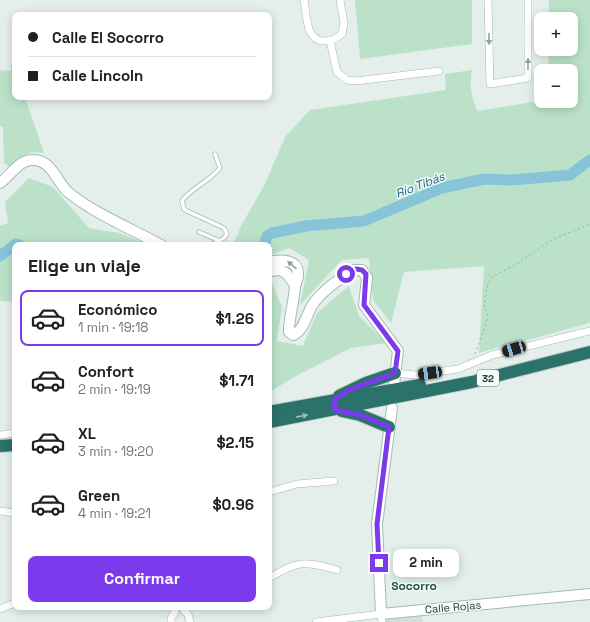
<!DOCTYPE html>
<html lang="es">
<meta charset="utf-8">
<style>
body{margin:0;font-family:"Space Grotesk",sans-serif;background:#f6f6f6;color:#202124;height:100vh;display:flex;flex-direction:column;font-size:15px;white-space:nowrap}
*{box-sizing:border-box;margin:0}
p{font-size:13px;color:#757577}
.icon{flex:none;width:22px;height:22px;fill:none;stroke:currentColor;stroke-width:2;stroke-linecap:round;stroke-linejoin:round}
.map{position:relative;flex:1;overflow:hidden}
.side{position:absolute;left:12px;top:242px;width:260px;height:368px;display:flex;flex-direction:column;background:#fff;border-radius:8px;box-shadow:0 2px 10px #0003}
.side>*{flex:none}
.guide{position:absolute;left:12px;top:12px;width:260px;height:88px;border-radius:8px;box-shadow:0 2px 10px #0003;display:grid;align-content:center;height:88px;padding:0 16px;background:#fff}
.controls{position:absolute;left:534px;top:12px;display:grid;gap:8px}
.controls a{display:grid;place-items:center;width:44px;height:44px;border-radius:8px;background:#fff;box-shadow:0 2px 10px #0003;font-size:20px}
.end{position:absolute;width:18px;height:18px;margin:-9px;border:5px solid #7c3aed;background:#fff;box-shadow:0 0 0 2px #fff}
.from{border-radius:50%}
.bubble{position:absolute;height:28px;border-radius:8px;background:#fff;box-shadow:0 2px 10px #0003;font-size:13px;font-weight:700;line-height:28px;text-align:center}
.car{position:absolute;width:12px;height:24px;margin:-12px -6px;border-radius:5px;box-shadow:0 0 3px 1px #0007;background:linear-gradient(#222 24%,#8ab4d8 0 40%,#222 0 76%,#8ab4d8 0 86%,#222 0)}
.guide b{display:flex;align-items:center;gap:14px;height:38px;font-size:15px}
.guide b+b{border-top:1px solid #e0e0e0}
.guide i{width:10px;height:10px;background:#202124}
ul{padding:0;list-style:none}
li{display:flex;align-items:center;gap:12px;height:56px;margin:0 8px 6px;padding:0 8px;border:2px solid transparent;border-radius:8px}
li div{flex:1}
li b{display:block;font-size:15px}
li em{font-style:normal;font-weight:700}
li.current{border-color:#7c3aed}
li>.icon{width:36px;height:36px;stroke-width:1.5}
h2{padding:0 16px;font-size:18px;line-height:48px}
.button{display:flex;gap:8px;margin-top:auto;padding:8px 16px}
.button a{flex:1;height:46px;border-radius:8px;background:#7c3aed;color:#fff;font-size:16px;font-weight:700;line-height:46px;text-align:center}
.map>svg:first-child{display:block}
.built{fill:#d2dfda}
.green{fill:#bbe2c9}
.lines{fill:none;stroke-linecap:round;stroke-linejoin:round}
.river{stroke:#88c4d8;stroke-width:11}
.lane-casing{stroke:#a6b8b3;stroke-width:5}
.street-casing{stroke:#a6b8b3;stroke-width:8}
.secondary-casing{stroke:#a1bcb5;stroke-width:12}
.highway-casing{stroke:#c1cac9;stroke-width:14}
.path{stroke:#82b5aa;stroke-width:1;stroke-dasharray:2 3;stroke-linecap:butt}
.lane{stroke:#fff;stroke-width:3.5}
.street{stroke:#fff;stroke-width:7}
.secondary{stroke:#fff;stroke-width:10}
.highway{stroke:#2a726a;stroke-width:12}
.oneway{fill:#90a19e}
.oneway2{fill:#9abdb8}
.route{stroke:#7c3aed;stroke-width:5}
.labels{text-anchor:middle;stroke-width:3;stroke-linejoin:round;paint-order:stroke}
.shield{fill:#f5fbf8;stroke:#617a75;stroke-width:1}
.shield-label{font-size:10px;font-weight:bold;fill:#21433d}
.street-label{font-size:11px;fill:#21433d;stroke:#f5fbf8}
.water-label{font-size:12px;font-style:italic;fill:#156785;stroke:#f5fbf8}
.neighbourhood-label{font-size:12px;font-weight:bold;fill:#1b574e;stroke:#f5fbf8}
</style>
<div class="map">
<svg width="590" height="622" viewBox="0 0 590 622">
<rect width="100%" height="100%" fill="#e4efeb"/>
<path class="built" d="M422,614L423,622H386L385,617Z"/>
<g class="green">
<path d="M355,0H472V44L360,59Z"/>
<path d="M549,0H590V323L479,353L484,266L404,272L391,323L373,300L369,258L342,260L300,305L309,260L289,248L269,256V245H233L241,226L265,184L285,137L310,110L446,90L445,74L472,70C470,86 470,97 478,111L539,101L538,94L541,89V101H571V71H548L549,49H571V19H549Z"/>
<path d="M11,63L15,71V97H25L44,153C27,150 23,156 12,168L4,163L3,127L0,126V70L11,71Z"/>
<path d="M29,178L53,187L89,228L120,233L148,245H15V302L0,301V226L8,223L5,202Z"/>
<path d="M269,277L282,307L277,341L303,346L317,313L349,286L359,316L386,343L351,348L298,375L269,392Z"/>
</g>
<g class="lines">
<g class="river">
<path d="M264,245L267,236L272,233L306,226L364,221L442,188L484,179L512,180L570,175L590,160"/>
<path d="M0,256L16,244L20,245"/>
</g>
<g class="lane-casing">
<g id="lane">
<path d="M199,232L220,241"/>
<path d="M211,245L224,238L227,234L224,228L187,211L184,209L182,201C190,189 210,181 220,168L215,154"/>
</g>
</g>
<g class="street-casing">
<g id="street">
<path d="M304,0C307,14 305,42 325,41C332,41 336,39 342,34L344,23L340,0"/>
<path d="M488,0L490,84L528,78V0"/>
<path d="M330,41L337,72L347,80L356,81L439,71"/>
<path d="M395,373L415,375L458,369L492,355L590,331"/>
<path d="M0,435L15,433"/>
<path d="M269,492L297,484L334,481"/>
<path d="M0,511L15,513"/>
<path d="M269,578C298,561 304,560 337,570"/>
<path d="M183,607L184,611L188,614L190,622"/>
<path d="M0,609L15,603"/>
<path d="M171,622V618L175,612L174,607"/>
<path d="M316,622L381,614L382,622"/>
</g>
</g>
<g class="secondary-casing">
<g id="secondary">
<path d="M0,183C10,176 18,161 31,160C51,158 56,181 68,192C93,213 132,229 161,245"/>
<path d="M269,262C280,259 299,259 298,275C298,280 295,283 295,287C294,301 290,314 289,328V332L293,335C304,331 307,313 313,304C322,291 339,279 353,270H362L367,278L364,305L398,351L394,385"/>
<path d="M269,271L281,270L287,274L295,285"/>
<path d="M392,408L377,524L381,614L590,594"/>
</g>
</g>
<g class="highway-casing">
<g id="highway">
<path d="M339,396L366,383L395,373"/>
<path d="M342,411L360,415L389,427"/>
<path d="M269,412L420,385"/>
<path d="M269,422L472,382L590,352"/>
<path d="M0,446L15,445"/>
</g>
</g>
<path class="path" d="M475,354L488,317L484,305L488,283L492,277L520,262L551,240L590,224"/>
<use href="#lane" class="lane"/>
<use href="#street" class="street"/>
<use href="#secondary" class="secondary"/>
<use href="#highway" class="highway"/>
</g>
<defs><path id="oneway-solid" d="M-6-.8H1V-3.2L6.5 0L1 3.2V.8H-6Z"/></defs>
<g class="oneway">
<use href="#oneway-solid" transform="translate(489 39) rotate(89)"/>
<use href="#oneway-solid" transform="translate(528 64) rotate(-90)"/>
<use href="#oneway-solid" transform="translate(292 265) rotate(-139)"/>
</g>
<use class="oneway2" href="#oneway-solid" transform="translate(302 416) rotate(-11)"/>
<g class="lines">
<path class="route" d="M346,274L356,269L362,270L366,274L364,305L398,351L395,373L349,390L334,400L335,410L360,415L389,427L377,524L379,563"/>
</g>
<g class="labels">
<rect class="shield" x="477" y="370" width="22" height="16" rx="3"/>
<g class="shield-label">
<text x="488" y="382">32</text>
</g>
<g class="street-label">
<text transform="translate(453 607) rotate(-5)" y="4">Calle Rojas</text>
</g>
<g class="water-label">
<text transform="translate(420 185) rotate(-21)" y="4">Río Tibás</text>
</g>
<g class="neighbourhood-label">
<text x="414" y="590">Socorro</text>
</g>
</g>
</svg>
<div class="controls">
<a>+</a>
<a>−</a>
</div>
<i class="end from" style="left:346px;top:274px"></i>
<i class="end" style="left:379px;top:563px"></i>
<div class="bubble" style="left:393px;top:549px;width:66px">2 min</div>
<i class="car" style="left:514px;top:349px;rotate:254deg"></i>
<i class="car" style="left:430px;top:373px;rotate:262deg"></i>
<div class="guide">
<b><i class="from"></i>Calle El Socorro</b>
<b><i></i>Calle Lincoln</b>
</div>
<section class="side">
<h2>Elige un viaje</h2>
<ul>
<li class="current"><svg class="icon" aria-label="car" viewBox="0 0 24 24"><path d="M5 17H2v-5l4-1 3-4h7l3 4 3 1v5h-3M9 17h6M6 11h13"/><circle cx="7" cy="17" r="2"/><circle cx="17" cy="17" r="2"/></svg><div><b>Económico</b><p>1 min · 19:18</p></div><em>$1.26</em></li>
<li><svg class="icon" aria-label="car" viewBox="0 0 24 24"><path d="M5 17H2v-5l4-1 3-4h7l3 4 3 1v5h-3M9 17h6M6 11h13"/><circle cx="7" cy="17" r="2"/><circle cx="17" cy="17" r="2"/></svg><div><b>Confort</b><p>2 min · 19:19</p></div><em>$1.71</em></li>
<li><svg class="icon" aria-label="car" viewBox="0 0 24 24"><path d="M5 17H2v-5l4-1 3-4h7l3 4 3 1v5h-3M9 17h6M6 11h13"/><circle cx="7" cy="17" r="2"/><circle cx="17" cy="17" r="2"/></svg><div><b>XL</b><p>3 min · 19:20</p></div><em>$2.15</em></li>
<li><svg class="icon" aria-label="car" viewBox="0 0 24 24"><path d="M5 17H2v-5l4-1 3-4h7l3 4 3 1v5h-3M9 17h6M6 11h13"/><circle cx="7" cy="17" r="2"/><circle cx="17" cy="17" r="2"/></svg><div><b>Green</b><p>4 min · 19:21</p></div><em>$0.96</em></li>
</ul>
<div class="button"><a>Confirmar</a></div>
</section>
</div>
